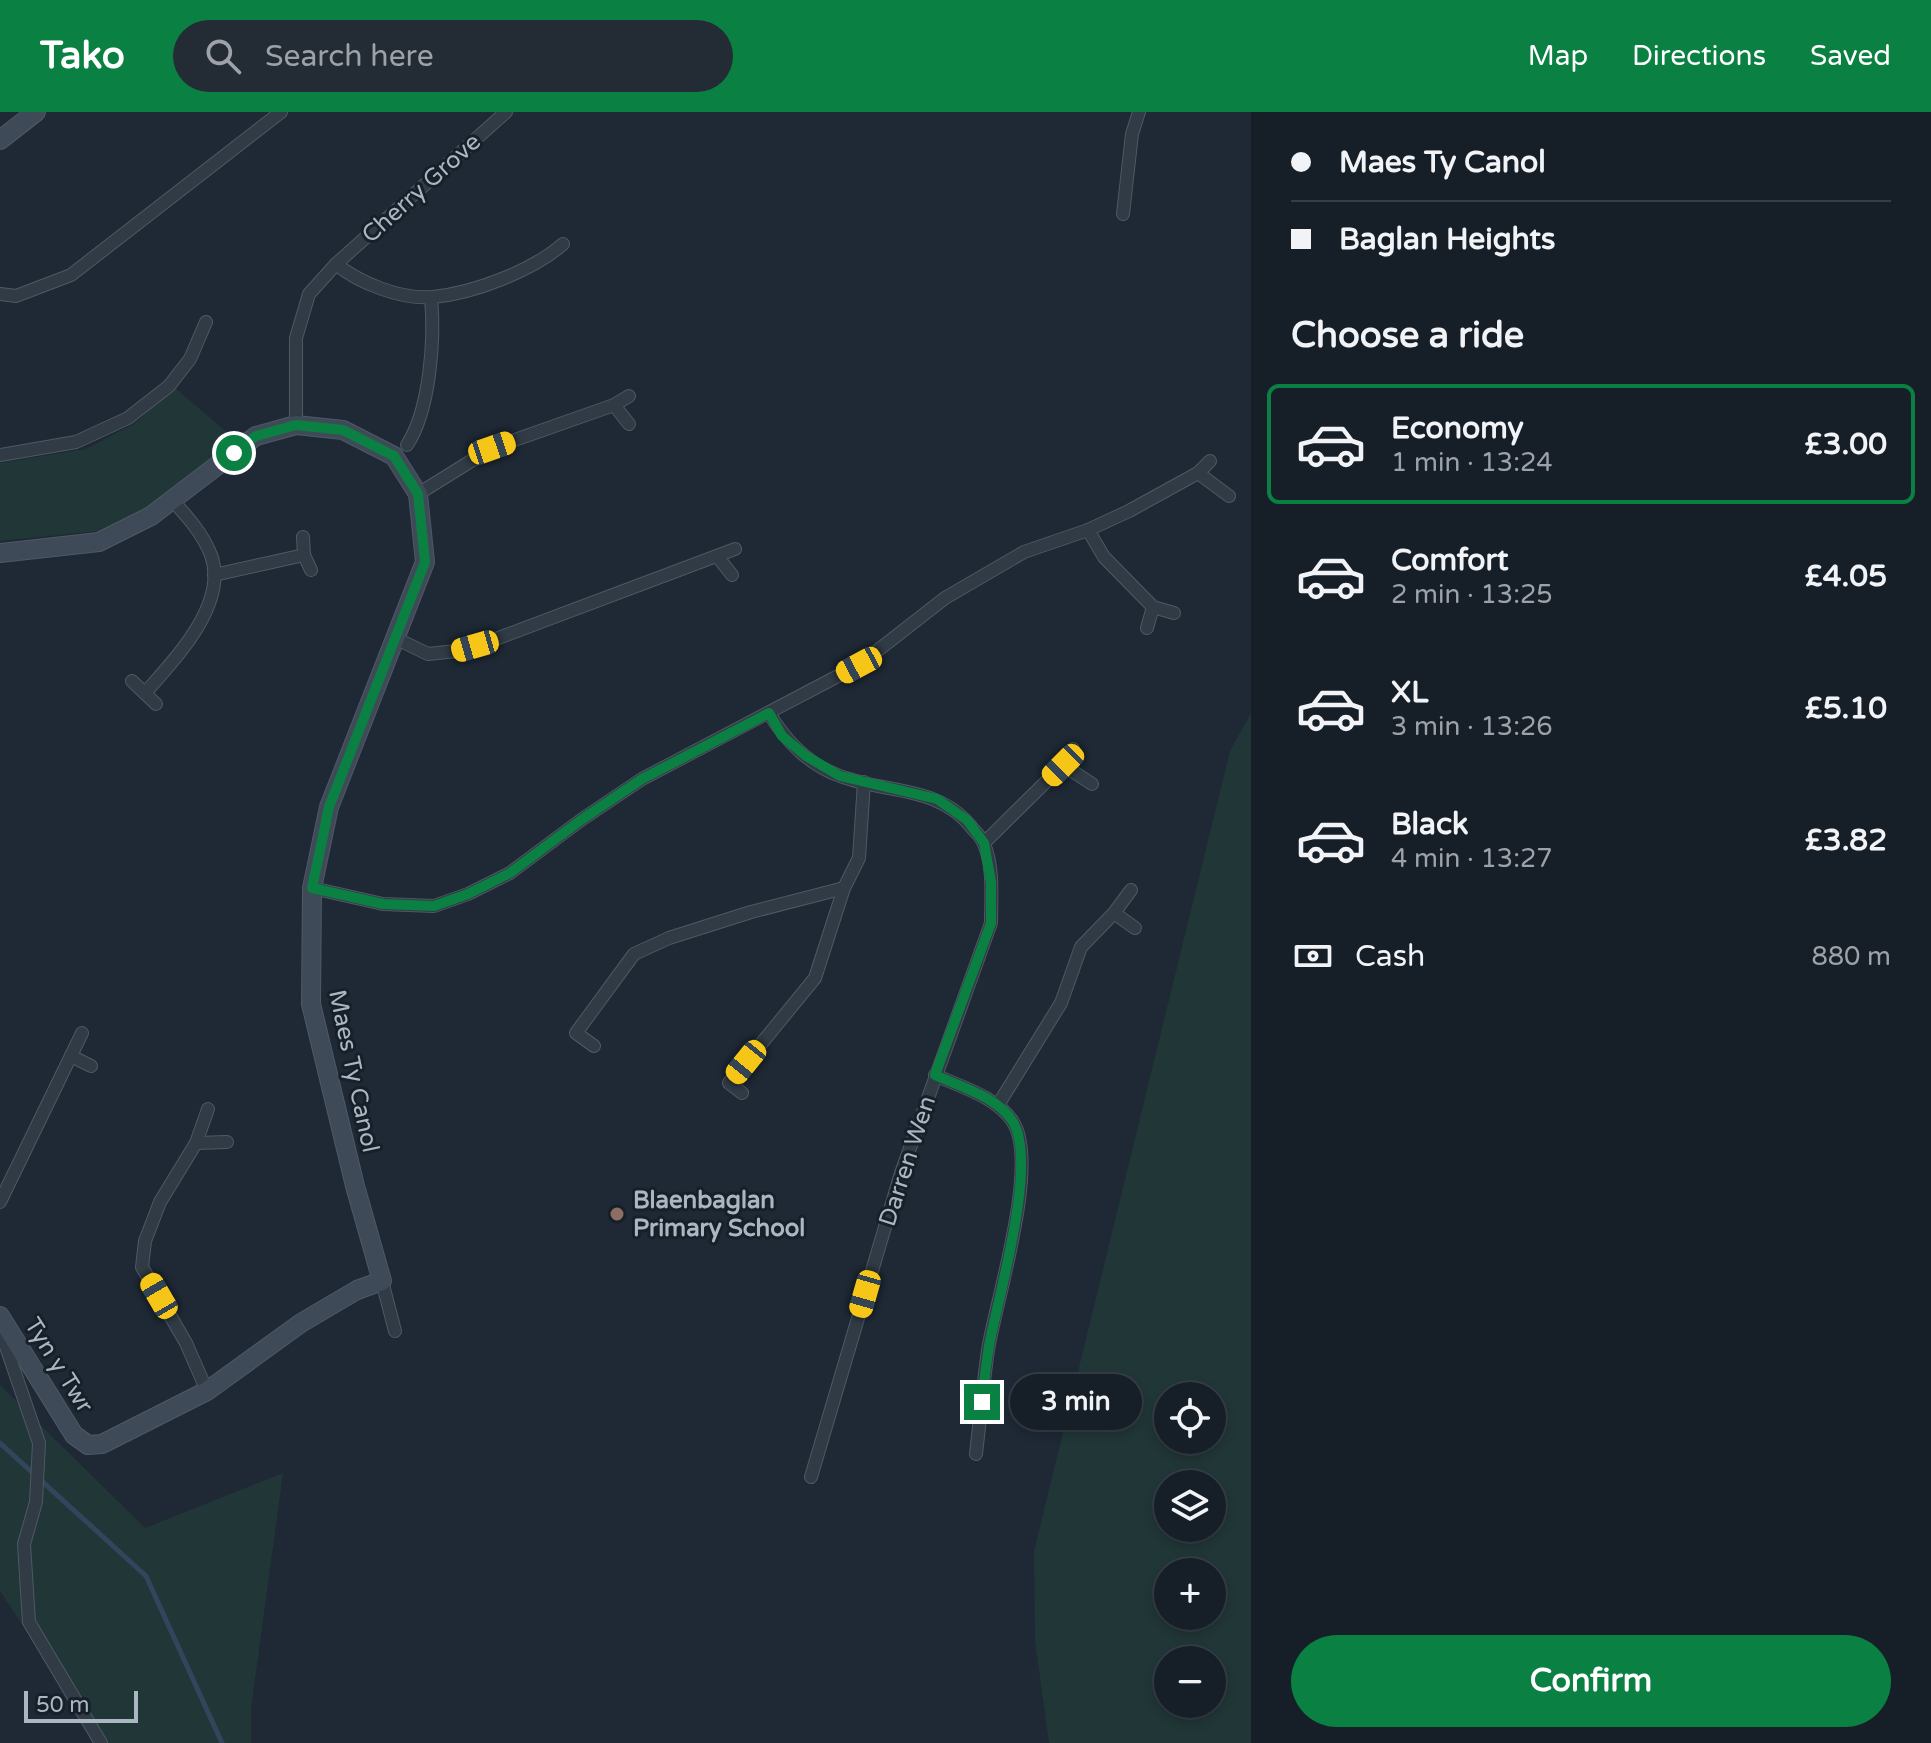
<!DOCTYPE html>
<meta charset="utf-8">
<style>
body{margin:0;font-family:"Varela Round",sans-serif;background:#232c34;color:#f1f3f6;height:100vh;display:flex;flex-direction:column;font-size:30px;white-space:nowrap}
*{box-sizing:border-box;margin:0}
p{font-size:26px;color:#9ea2a8}
.icon{flex:none;width:44px;height:44px;fill:none;stroke:currentColor;stroke-width:2;stroke-linecap:round;stroke-linejoin:round}
.map{position:relative;flex:1;overflow:hidden}
.sheet{display:flex;flex-direction:column;background:#161f28;width:680px}
.sheet>*{flex:none}
.banner{display:grid;align-content:center;height:176px;padding:0 40px;background:#161f28}
.tools{position:absolute;left:1154px;top:1270px;display:grid;gap:16px}
.tools a{display:grid;place-items:center;width:72px;height:72px;border-radius:50%;background:#161f28;box-shadow:0 4px 12px #0003,0 0 0 2px #353d45;font-size:40px}
.scale{position:absolute;left:24px;bottom:20px;width:114px;box-sizing:border-box;padding-left:8px;border:4px solid #abb6c3;border-top:0;font-size:22px;line-height:28px;white-space:nowrap;color:#abb6c3;-webkit-text-stroke:6px #172029;paint-order:stroke}
.end{position:absolute;width:36px;height:36px;margin:-18px;border:10px solid #0b8043;background:#fff;box-shadow:0 0 0 4px #fff}
.from{border-radius:50%}
.bubble{position:absolute;height:56px;border-radius:28px;background:#161f28;box-shadow:0 4px 12px #0003,0 0 0 2px #353d45;font-size:26px;font-weight:700;line-height:56px;text-align:center}
.car{position:absolute;width:24px;height:48px;margin:-24px -12px;border-radius:10px;box-shadow:0 0 6px 2px #0007;background:linear-gradient(#f5c518 24%,#345 0 40%,#f5c518 0 76%,#345 0 86%,#f5c518 0)}
.banner b{display:flex;align-items:center;gap:28px;height:76px;font-size:30px}
.banner b+b{border-top:2px solid #353d45}
.banner i{width:20px;height:20px;background:#f1f3f6}
ul{padding:0;list-style:none}
li{display:flex;align-items:center;gap:24px;height:120px;margin:0 16px 12px;padding:0 24px;border:4px solid transparent;border-radius:12px}
li div{flex:1}
li b{display:block;font-size:30px}
li em{font-style:normal;font-weight:700}
li.on{border-color:#0b8043}
li>.icon{width:72px;height:72px;stroke-width:1.5}
h2{padding:0 40px;font-size:36px;line-height:96px}
.pay{display:flex;align-items:center;gap:20px;height:88px;padding:0 40px;font-size:30px}
.pay p{margin-inline-start:auto}
.cta{display:flex;gap:16px;margin-top:auto;padding:16px 40px}
.cta a{flex:1;height:92px;border-radius:48px;background:#0b8043;color:#fff;font-size:32px;font-weight:700;line-height:92px;text-align:center}
header{display:flex;align-items:center;gap:48px;box-sizing:border-box;height:112px;padding:0 40px;background:#0b8043;color:#fff}
header strong{font-size:38px}
nav{display:flex;gap:44px;margin-inline-start:auto;font-size:28px}
.search{width:560px;height:72px;background:#232c34;display:flex;align-items:center;gap:20px;box-sizing:border-box;padding:0 28px;border-radius:44px;color:#9ea2a8;font-size:30px}
main{display:flex;flex:1;min-height:0}
.map>svg:first-child{display:block}
.green{fill:#213637;fill-rule:evenodd}
.lines{fill:none;stroke-linecap:round;stroke-linejoin:round}
.stream{stroke:#31465c;stroke-width:5}
.street-casing{stroke:#4f5964;stroke-width:14}
.secondary-casing{stroke:#4f5964;stroke-width:20}
.street{stroke:#313b45;stroke-width:12}
.secondary{stroke:#3f4a58;stroke-width:18}
.route{stroke:#0b8043;stroke-width:10}
.education-dot{fill:#8d6e63;stroke:#172029;stroke-width:3}
.labels{text-anchor:middle;stroke-width:6;stroke-linejoin:round;paint-order:stroke}
.street-label{font-size:24px;fill:#abb6c3;stroke:#172029}
.poi-label{font-size:24px;font-weight:bold;fill:#abb6c3;stroke:#172029;text-anchor:start}
</style>
<header>
<strong>Tako</strong>
<div class="search"><svg class="icon" aria-label="search" viewBox="0 0 24 24"><circle cx="10" cy="10" r="6"/><path d="M15 15l6 6"/></svg>Search here</div>
<nav><a>Map</a><a>Directions</a><a>Saved</a></nav>
</header>
<main>
<div class="map">
<svg width="1251" height="1631" viewBox="0 0 1251 1631">
<rect width="100%" height="100%" fill="#1e2935"/>
<g class="green">
<path d="M175,276L235,327L149,396L100,419L0,429V351L86,337L134,312Z"/>
<path d="M1251,601V1631H1049L1035,1529L1034,1439L1230,639ZM1212,1284V1328H1168V1284ZM1212,1372V1416H1168V1372ZM1168,1460H1212V1504H1168ZM1168,1548H1212V1592H1168Z"/>
<path d="M0,1273L145,1416L283,1361L251,1597V1631H100L0,1479Z"/>
</g>
<g class="lines">
<path class="stream" d="M0,1331L146,1464L222,1631"/>
<g class="street-casing">
<g id="street">
<path d="M1123,102L1132,22L1139,0"/>
<path d="M336,152C359,171 402,188 433,185C474,181 532,159 563,132"/>
<path d="M0,182L16,184L71,163L281,0"/>
<path d="M614,293L629,312"/>
<path d="M296,313V226L309,182L336,152L506,0"/>
<path d="M407,333C430,298 435,227 431,186"/>
<path d="M0,343L76,330L128,306L169,274L190,247L206,210"/>
<path d="M1198,361L1229,384"/>
<path d="M418,382L492,336L614,293L629,284"/>
<path d="M1088,418L1104,445L1153,495L1174,501"/>
<path d="M303,425L304,443L311,458"/>
<path d="M717,444L732,463"/>
<path d="M214,463L304,443"/>
<path d="M1147,516L1153,495"/>
<path d="M395,526L428,542L456,539L493,528L735,437"/>
<path d="M132,569L156,592"/>
<path d="M145,581C174,548 229,492 211,443C203,422 187,404 172,388"/>
<path d="M769,601C785,628 809,653 840,664C887,682 940,673 973,717C977,721 982,727 984,732C994,755 991,786 991,811L901,1061L811,1365"/>
<path d="M1063,653L1092,672"/>
<path d="M984,731L1063,653L1073,637"/>
<path d="M312,776L383,792L434,794L468,782L510,761L581,708L642,667L859,553L945,486L1024,440L1088,418L1129,399L1198,361L1210,349"/>
<path d="M1114,801L1135,816"/>
<path d="M594,934L576,921L634,842L669,826L751,800L844,776"/>
<path d="M71,944L91,954"/>
<path d="M935,963C961,975 997,985 1013,1010C1040,1052 996,1188 988,1238C983,1273 980,1308 976,1342"/>
<path d="M742,981L729,971L815,866L844,776L859,746L864,670"/>
<path d="M998,993L1061,891L1081,835L1114,801L1131,778"/>
<path d="M196,1031L227,1030"/>
<path d="M0,1090L82,921"/>
<path d="M382,1169L395,1219"/>
<path d="M0,1217L39,1331L36,1390L24,1432L29,1510L101,1631"/>
<path d="M207,1279L186,1231L142,1155L145,1129L160,1090L196,1031L208,997"/>
</g>
</g>
<g class="secondary-casing">
<g id="secondary">
<path d="M0,28L36,0"/>
<path d="M0,441L99,430L151,404L256,324L296,313L343,318L394,344L418,382L425,450L329,695L312,776L311,892L355,1074L382,1169L357,1178L301,1211L207,1279L102,1332L88,1333L74,1323L0,1204"/>
</g>
</g>
<use href="#street" class="street"/>
<use href="#secondary" class="secondary"/>
</g>
<g class="lines">
<path class="route" d="M234,341L256,324L296,313L343,318L394,344L418,382L425,450L329,695L312,776L383,792L434,794L468,782L510,761L581,708L642,667L769,601L782,624L806,644L840,664L937,687L967,708L984,731L991,770V811L935,963C961,975 998,985 1013,1010C1038,1052 998,1185 989,1234C986,1253 984,1271 982,1290"/>
</g>
<circle class="education-dot" cx="617" cy="1102" r="8"/>
<g class="labels">
<g class="street-label">
<text transform="translate(421 76) rotate(-42)" y="8">Cherry Grove</text>
<text transform="translate(354 959) rotate(78)" y="8">Maes Ty Canol</text>
<text transform="translate(907 1049) rotate(-72)" y="8">Darren Wen</text>
<text transform="translate(59 1253) rotate(58)" y="8">Tyn y Twr</text>
</g>
<g class="poi-label">
<text x="633" y="1096">Blaenbaglan<tspan x="633" dy="28">Primary School</tspan></text>
</g>
</g>
</svg>
<div class="tools">
<a><svg class="icon" aria-label="locate" viewBox="0 0 24 24"><circle cx="12" cy="12" r="6"/><path d="M12 2v4M12 18v4M2 12h4M18 12h4"/></svg></a>
<a><svg class="icon" aria-label="layers" viewBox="0 0 24 24"><path d="M12 4l9 5-9 5-9-5zM3 14l9 5 9-5"/></svg></a>
<a>+</a>
<a>−</a>
</div>
<div class="scale">50 m</div>
<i class="end from" style="left:234px;top:341px"></i>
<i class="end" style="left:982px;top:1290px"></i>
<div class="bubble" style="left:1010px;top:1262px;width:132px">3 min</div>
<i class="car" style="left:492px;top:336px;rotate:71deg"></i>
<i class="car" style="left:475px;top:534px;rotate:254deg"></i>
<i class="car" style="left:859px;top:553px;rotate:242deg"></i>
<i class="car" style="left:1063px;top:653px;rotate:225deg"></i>
<i class="car" style="left:746px;top:950px;rotate:219deg"></i>
<i class="car" style="left:865px;top:1182px;rotate:196deg"></i>
<i class="car" style="left:159px;top:1184px;rotate:330deg"></i>
</div>
<section class="sheet">
<div class="banner">
<b><i class="from"></i>Maes Ty Canol</b>
<b><i></i>Baglan Heights</b>
</div>
<h2>Choose a ride</h2>
<ul>
<li class="on"><svg class="icon" aria-label="car" viewBox="0 0 24 24"><path d="M5 17H2v-5l4-1 3-4h7l3 4 3 1v5h-3M9 17h6M6 11h13"/><circle cx="7" cy="17" r="2"/><circle cx="17" cy="17" r="2"/></svg><div><b>Economy</b><p>1 min · 13:24</p></div><em>£3.00</em></li>
<li><svg class="icon" aria-label="car" viewBox="0 0 24 24"><path d="M5 17H2v-5l4-1 3-4h7l3 4 3 1v5h-3M9 17h6M6 11h13"/><circle cx="7" cy="17" r="2"/><circle cx="17" cy="17" r="2"/></svg><div><b>Comfort</b><p>2 min · 13:25</p></div><em>£4.05</em></li>
<li><svg class="icon" aria-label="car" viewBox="0 0 24 24"><path d="M5 17H2v-5l4-1 3-4h7l3 4 3 1v5h-3M9 17h6M6 11h13"/><circle cx="7" cy="17" r="2"/><circle cx="17" cy="17" r="2"/></svg><div><b>XL</b><p>3 min · 13:26</p></div><em>£5.10</em></li>
<li><svg class="icon" aria-label="car" viewBox="0 0 24 24"><path d="M5 17H2v-5l4-1 3-4h7l3 4 3 1v5h-3M9 17h6M6 11h13"/><circle cx="7" cy="17" r="2"/><circle cx="17" cy="17" r="2"/></svg><div><b>Black</b><p>4 min · 13:27</p></div><em>£3.82</em></li>
</ul>
<div class="pay"><svg class="icon" aria-label="cash" viewBox="0 0 24 24"><path d="M3 7h18v10H3z"/><circle cx="12" cy="12" r="2"/></svg>Cash<p>880 m</p></div>
<div class="cta"><a>Confirm</a></div>
</section>
</main>
